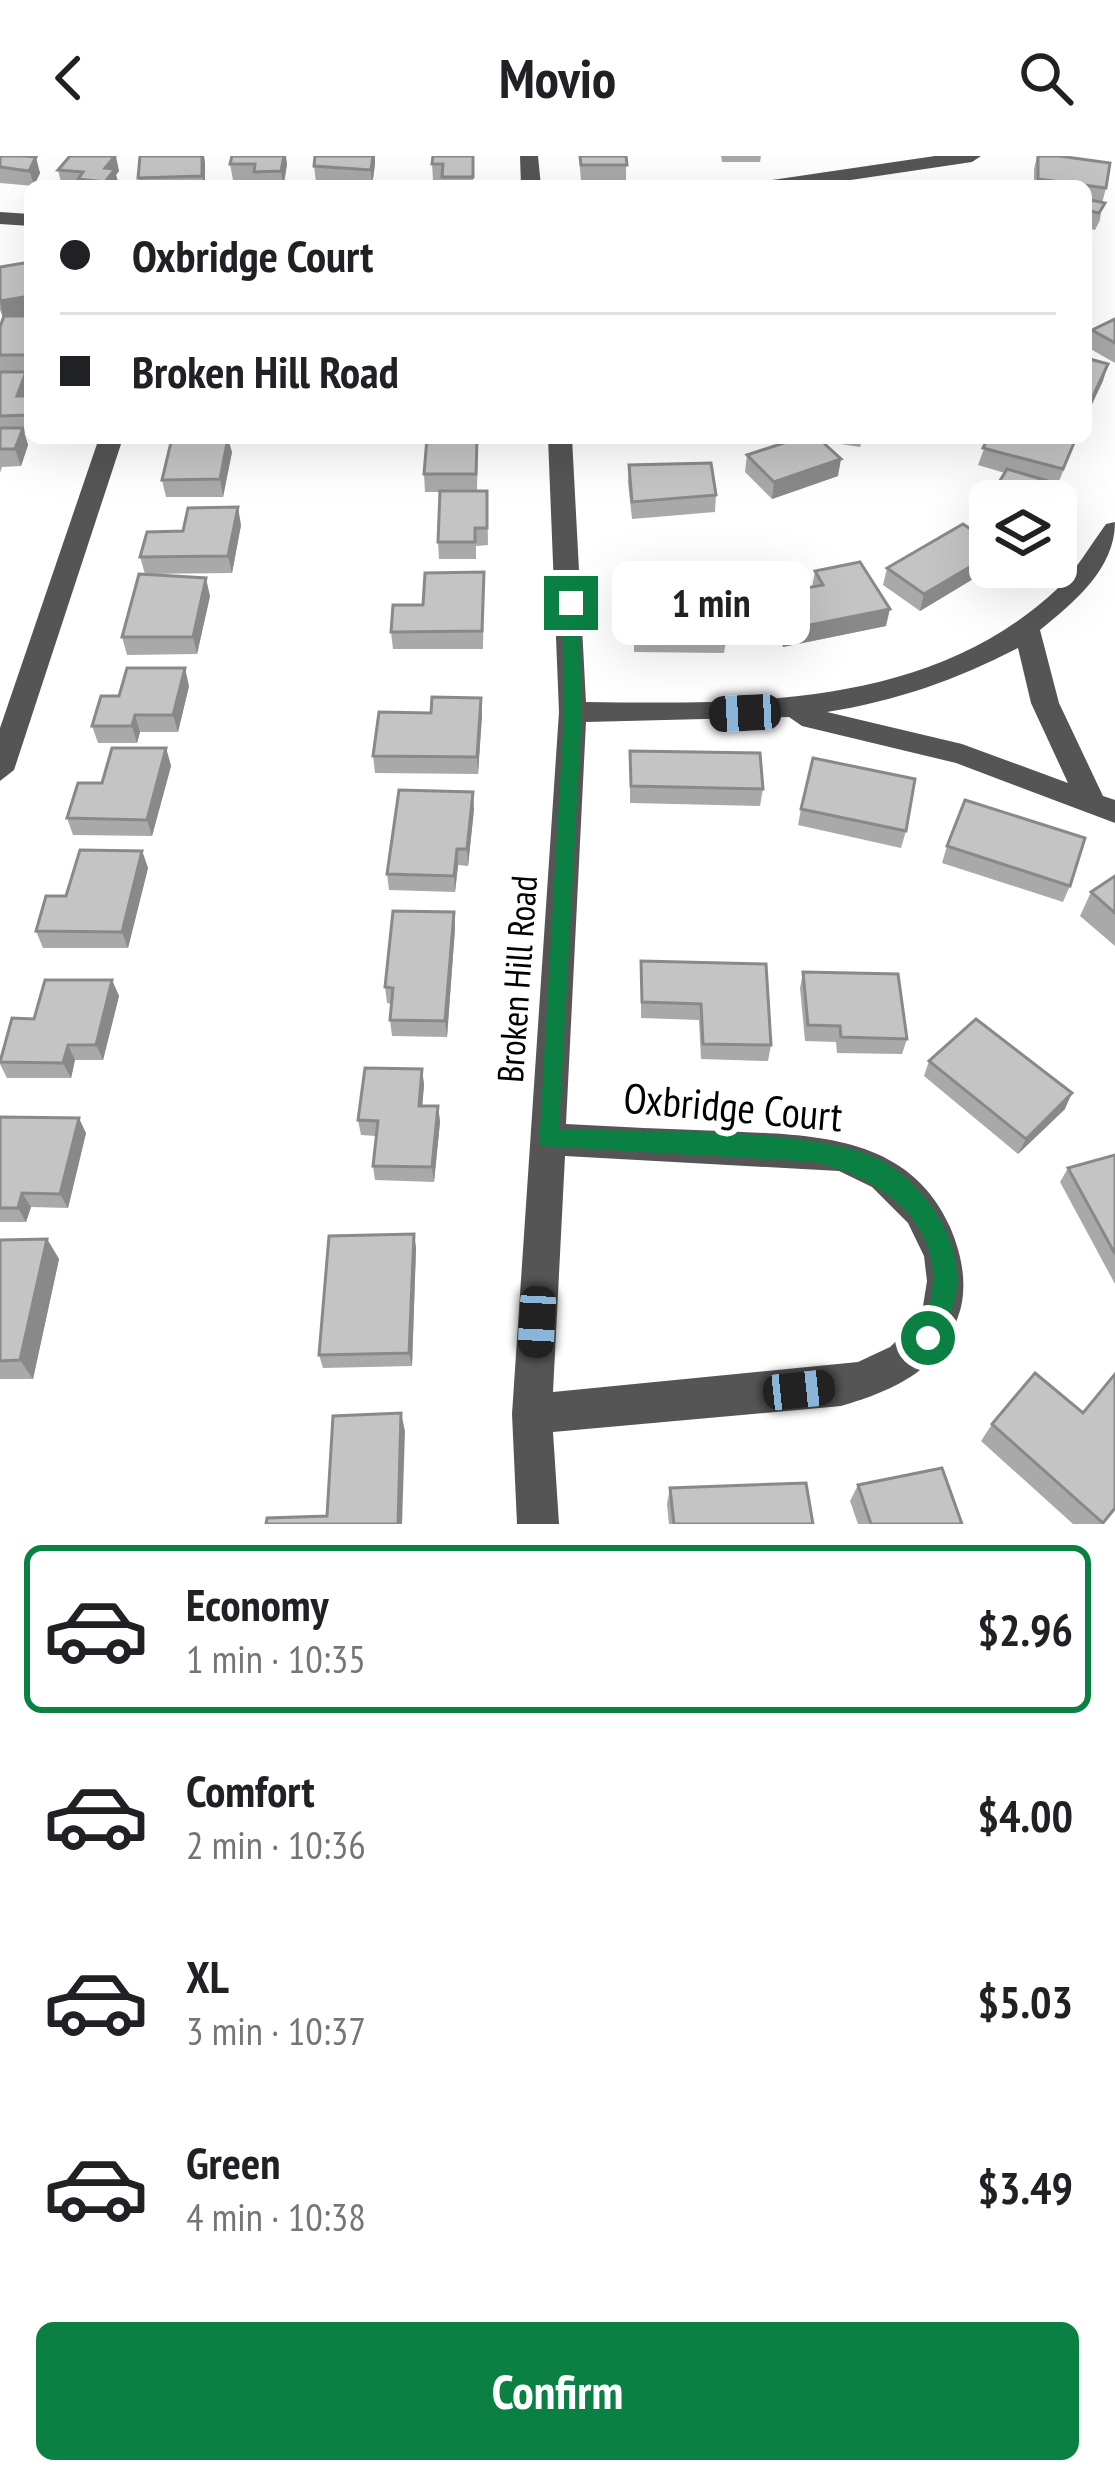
<!DOCTYPE html>
<meta charset="utf-8">
<style>
body{margin:0;font-family:"PT Sans Narrow",sans-serif;background:#f2f2f2;color:#202124;height:100vh;display:flex;flex-direction:column;font-size:45px;white-space:nowrap}
*{box-sizing:border-box;margin:0}
p{font-size:39px;color:#757577}
.icon{flex:none;width:66px;height:66px;fill:none;stroke:currentColor;stroke-width:2;stroke-linecap:round;stroke-linejoin:round}
.map{position:relative;height:1368px;overflow:hidden}
.sheet{display:flex;flex-direction:column;background:#fff;flex:1}
.sheet>*{flex:none}
.banner{position:absolute;left:24px;top:24px;width:1068px;height:264px;border-radius:18px;box-shadow:0 12px 48px #0002;display:grid;align-content:center;height:264px;padding:0 36px;background:#fff}
.controls{position:absolute;left:969px;top:324px;display:grid;gap:24px}
.controls a{display:grid;place-items:center;width:108px;height:108px;border-radius:18px;background:#fff;box-shadow:0 12px 48px #0002;font-size:60px}
.end{position:absolute;width:54px;height:54px;margin:-27px;border:15px solid #0b8043;background:#fff;box-shadow:0 0 0 6px #fff}
.from{border-radius:50%}
.bubble{position:absolute;height:84px;border-radius:18px;background:#fff;box-shadow:0 12px 48px #0002;font-size:39px;font-weight:700;line-height:84px;text-align:center}
.car{position:absolute;width:36px;height:72px;margin:-36px -18px;border-radius:15px;box-shadow:0 0 9px 3px #0007;background:linear-gradient(#222 24%,#8ab4d8 0 40%,#222 0 76%,#8ab4d8 0 86%,#222 0)}
.banner b{display:flex;align-items:center;gap:42px;height:114px;font-size:45px}
.banner b+b{border-top:3px solid #e0e0e0}
.banner i{width:30px;height:30px;background:#202124}
ul{padding:21px 0 0;list-style:none}
li{display:flex;align-items:center;gap:36px;height:168px;margin:0 24px 18px;padding:0 12px;border:6px solid transparent;border-radius:18px}
li div{flex:1}
li b{display:block;font-size:45px}
li em{font-style:normal;font-weight:700}
li.selected{border-color:#0b8043}
li>.icon{width:108px;height:108px;stroke-width:1.5}
.cta{display:flex;gap:24px;margin-top:auto;padding:24px 36px}
.cta a{flex:1;height:138px;border-radius:18px;background:#0b8043;color:#fff;font-size:48px;font-weight:700;line-height:138px;text-align:center}
header{display:flex;justify-content:space-between;align-items:center;height:156px;padding:0 36px;background:#fff;font-size:54px;font-weight:700}
.map>svg:first-child{display:block}
.lines{fill:none;stroke-linecap:round;stroke-linejoin:round}
.minor{fill:#555;fill-rule:evenodd}
.wall{fill:#a9a9a9}
.shaded-wall{fill:#898989}
.building{fill:#c4c4c4;stroke:#898989;stroke-width:3}
.route{fill:#0b8043}
.labels{text-anchor:middle;stroke-width:12;stroke-linejoin:round;paint-order:stroke}
.street-label{font-size:36px;fill:#000;stroke:#fff}
.near-street-label{font-size:42px;fill:#000;stroke:#fff}
</style>
<header><svg class="icon" aria-label="back" viewBox="0 0 24 24"><path d="M15 5l-7 7 7 7"/></svg>Movio<svg class="icon" aria-label="search" viewBox="0 0 24 24"><circle cx="10" cy="10" r="6"/><path d="M15 15l6 6"/></svg></header>
<div class="map">
<svg width="1115" height="1368" viewBox="0 0 1115 1368">
<rect width="100%" height="100%" fill="#fff"/>
<g class="lines">
<g class="minor">
<path d="M520,0H538L541,30H521Z"/>
<path d="M935,0H981L972,6L810,30H762L772,24Z"/>
<path d="M0,56L30,58V70L0,68Z"/>
<path d="M99,282H123L14,614L0,625V572Z"/>
<path d="M548,282H572L586,546C749,548 929,552 1056,434C1075,416 1090,390 1106,368L1115,366C1115,413 1074,446 1040,474L1059,547L1103,640L1115,644V667L956,607L802,570L789,561L586,566L566,968C618,971 670,973 721,975C809,979 908,977 950,1071C961,1097 967,1124 961,1151C945,1212 896,1234 841,1250L553,1276L559,1368H517L512,1258L559,556ZM1018,492L1031,547L1068,627L962,588L827,556C896,545 956,524 1018,492ZM565,1000L839,1015L872,1031L908,1067L924,1100L927,1125L923,1150L913,1169L890,1191L858,1206L553,1236Z"/>
</g>
</g>
<g class="wall">
<path d="M0,0H33L40,17L34,30L0,27Z"/>
<path d="M140,0H204L205,30H140L138,22Z"/>
<path d="M474,0L473,30H443L442,24H433L432,8Z"/>
<path d="M579,0H626V25H581Z"/>
<path d="M721,0H761L760,6H722Z"/>
<path d="M1037,0L1106,32L1102,47L1100,64L1095,74L1086,72V30H1034V13Z"/>
<path d="M230,8H287L284,30H256L255,24H233Z"/>
<path d="M375,8L372,30L316,26L314,10Z"/>
<path d="M58,14L119,15L116,19L119,29L62,30Z"/>
<path d="M0,111L15,160H30V216H26L30,228V277H24L28,289L21,310L2,311L0,317V199L3,162L0,154Z"/>
<path d="M1115,163V207L1087,191L1092,174Z"/>
<path d="M427,282H478L477,335H487L488,389L476,390V403H439L438,386L440,336H425L424,318Z"/>
<path d="M799,282H863L860,291L821,285L838,320L772,343L745,316L747,299Z"/>
<path d="M988,282H1077L1057,330L1050,328L990,345V380L975,375L980,358L1005,317L978,309Z"/>
<path d="M232,296L223,341H166L162,324Z"/>
<path d="M629,309L716,339L715,356L632,363L628,326Z"/>
<path d="M241,369L232,417L145,418L140,401L183,375Z"/>
<path d="M993,411L920,455L883,429L887,412Z"/>
<path d="M815,415L886,470L783,491L763,457L765,440L812,431Z"/>
<path d="M484,416L483,493H393L391,476L423,449Z"/>
<path d="M210,440L197,498L127,499L122,481Z"/>
<path d="M634,442L727,480L724,497L634,496Z"/>
<path d="M189,530L178,576H140L137,587H98L92,570L119,540Z"/>
<path d="M482,559L478,618L375,617L373,600Z"/>
<path d="M166,592L171,610L152,680L73,679L67,662L102,627Z"/>
<path d="M630,595L763,633L760,650L630,647Z"/>
<path d="M474,653L468,710L458,709L455,736L389,734L387,718Z"/>
<path d="M801,653L906,675L901,692L798,669Z"/>
<path d="M947,690L1070,730L1063,746L942,707Z"/>
<path d="M142,695L148,712L128,792H43L36,775L66,740Z"/>
<path d="M1115,720V790L1080,760L1091,736Z"/>
<path d="M454,756L455,772L447,881L392,880L390,864L392,848L387,847L385,831Z"/>
<path d="M641,805L771,889L768,905L701,903L699,864L641,862Z"/>
<path d="M803,816L907,883L902,898L837,897L836,886L805,885L800,832Z"/>
<path d="M112,824L119,840L103,904H75L71,922H7L0,908V902L34,863Z"/>
<path d="M929,905L1065,953L1018,998L924,920Z"/>
<path d="M422,913L424,929L422,950H438L440,966L434,1026L375,1024L373,1010L376,980L361,979L358,964Z"/>
<path d="M0,961L86,977L68,1052L31,1051L26,1066H0Z"/>
<path d="M1115,999V1128L1060,1026L1068,1012Z"/>
<path d="M414,1078L416,1092L412,1210L323,1212L319,1199Z"/>
<path d="M47,1083L59,1103L33,1223H0V1084Z"/>
<path d="M992,1268L1115,1352L1102,1368H1073L981,1285Z"/>
<path d="M858,1329L962,1368H858L850,1345Z"/>
<path d="M670,1332L813,1368H669L667,1348Z"/>
</g>
<g class="shaded-wall">
<path d="M25,0H33L34,5L36,1L40,17L34,30Z"/>
<path d="M116,0L119,15L116,19L119,29L106,30L105,12Z"/>
<path d="M202,0H204L205,6V30L202,20Z"/>
<path d="M284,0H286L287,8L283,30L281,15Z"/>
<path d="M373,0H375V8L372,30L371,14Z"/>
<path d="M30,140V158L3,162L0,145Z"/>
<path d="M1108,208L1103,225L1086,261L1088,251Z"/>
<path d="M26,216L30,228V237L23,257L17,240Z"/>
<path d="M23,272L28,289L21,310L15,293Z"/>
<path d="M228,282L232,296L223,341L220,323Z"/>
<path d="M841,303L838,320L772,343L774,326Z"/>
<path d="M238,351L241,369L232,417L228,400Z"/>
<path d="M990,399V411H993L920,455L924,438Z"/>
<path d="M206,422L210,440L197,498L193,481Z"/>
<path d="M890,453L886,470L783,491L785,474Z"/>
<path d="M185,512L189,530L178,576L173,559Z"/>
<path d="M481,542L482,559L478,618L477,601Z"/>
<path d="M135,559L140,576L137,587L132,570Z"/>
<path d="M166,592L171,610L152,680L147,664Z"/>
<path d="M473,636L474,653L468,710L467,693Z"/>
<path d="M457,693L458,709L455,736L454,720Z"/>
<path d="M142,695L148,712L128,792L122,776Z"/>
<path d="M454,756L455,772L447,881L445,865Z"/>
<path d="M112,824L119,840L103,904L96,889Z"/>
<path d="M68,889L75,904L71,922L63,907Z"/>
<path d="M422,913L424,929L421,965L419,950Z"/>
<path d="M1072,937L1065,953L1018,998L1026,983Z"/>
<path d="M438,950L440,966L434,1026L432,1011Z"/>
<path d="M79,962L86,977L68,1052L60,1038Z"/>
<path d="M22,1037L31,1051L26,1066L18,1052Z"/>
<path d="M414,1078L416,1092L412,1210L409,1197Z"/>
<path d="M47,1083L59,1103L33,1223L20,1204Z"/>
<path d="M401,1257L405,1275L402,1368H398Z"/>
</g>
<g class="building">
<path d="M0,0H25L36,1L29,15L0,11Z"/>
<path d="M70,0H115L105,12L115,13L105,26L78,23L83,16L58,14Z"/>
<path d="M140,0H202V20L138,22Z"/>
<path d="M232,0H284L281,15L254,16L255,8H230Z"/>
<path d="M315,0H373L371,14L314,10Z"/>
<path d="M433,0H473V21H442L443,8H432Z"/>
<path d="M580,0H626L627,9H581Z"/>
<path d="M1038,0H1059L1110,7L1106,32L1038,23Z"/>
<path d="M1086,43L1105,47L1099,57L1086,54Z"/>
<path d="M30,106V140L0,145V111Z"/>
<path d="M4,160H30V199H0V171Z"/>
<path d="M1115,163V187L1092,174Z"/>
<path d="M1086,202L1108,208L1088,251H1086Z"/>
<path d="M0,216H26L17,240H30L29,259L0,260Z"/>
<path d="M0,272H23L15,293H0Z"/>
<path d="M172,282H228L220,323L162,324Z"/>
<path d="M427,282H477L476,318H424Z"/>
<path d="M799,282H818L841,303L774,326L747,299Z"/>
<path d="M988,282H1076L1063,313L983,292Z"/>
<path d="M711,307L716,339L632,346L629,309Z"/>
<path d="M1007,313L1051,326L1040,345H990V361L980,358Z"/>
<path d="M440,335H487V372H475V386H438Z"/>
<path d="M238,351L228,400L140,401L147,376L183,375L188,352Z"/>
<path d="M963,368L990,386V399L924,438L887,412Z"/>
<path d="M860,406L890,453L785,474L765,440L823,429L815,415Z"/>
<path d="M484,416L482,475L391,476L393,449H423L425,417Z"/>
<path d="M139,418L206,422L193,481H122Z"/>
<path d="M634,442L723,443L727,480L635,479Z"/>
<path d="M127,512H185L173,559H135L132,570H92L101,540H119Z"/>
<path d="M432,541L481,542L477,601L373,600L379,556L431,557Z"/>
<path d="M112,592H166L147,664L67,662L78,627H102Z"/>
<path d="M630,595L760,597L763,633L631,630Z"/>
<path d="M813,602L915,623L906,675L801,653Z"/>
<path d="M399,634L473,636L467,693H457L454,720L387,718Z"/>
<path d="M965,644L1085,682L1070,730L947,690Z"/>
<path d="M80,694L142,695L122,776L36,775L46,740H66Z"/>
<path d="M1115,720V757L1091,736Z"/>
<path d="M393,755L454,756L445,865L390,864L393,832L385,831Z"/>
<path d="M641,805L766,808L771,889L703,888L701,848L642,846Z"/>
<path d="M803,816L898,818L907,883L841,881L840,870L808,869Z"/>
<path d="M45,824H112L96,889H68L63,907L0,906L12,862L34,863Z"/>
<path d="M976,863L1072,937L1026,983L929,905Z"/>
<path d="M365,912L422,913L419,950H438L432,1011L373,1010L378,965L358,964Z"/>
<path d="M0,961L79,962L60,1038L22,1037L18,1052H0Z"/>
<path d="M1115,999V1098L1068,1012Z"/>
<path d="M414,1078L409,1197L319,1199L329,1080Z"/>
<path d="M47,1083L20,1204L0,1205V1084Z"/>
<path d="M1035,1217L1083,1257L1115,1218V1352L1103,1367L992,1268Z"/>
<path d="M401,1257L398,1368H266L267,1362L327,1360L333,1260Z"/>
<path d="M942,1312L962,1368H871L858,1329Z"/>
<path d="M806,1327L813,1368H674L670,1332Z"/>
</g>
<path class="route" d="M571,442L579,447L582,556L559,973C650,977 775,971 861,996C915,1012 967,1082 956,1139C952,1156 944,1175 937,1191H919L916,1182C921,1168 930,1152 932,1137C943,1064 875,1020 815,1006L539,990L564,556L562,447Z"/>
<g class="labels">
<g class="street-label">
<text transform="translate(517 823) rotate(-86)" y="13">Broken Hill Road</text>
</g>
<g class="near-street-label">
<text transform="translate(733 951) rotate(5)" y="15">Oxbridge Court</text>
</g>
</g>
</svg>
<div class="controls">
<a><svg class="icon" aria-label="layers" viewBox="0 0 24 24"><path d="M12 4l9 5-9 5-9-5zM3 14l9 5 9-5"/></svg></a>
</div>
<i class="end from" style="left:928px;top:1182px"></i>
<i class="end" style="left:571px;top:447px"></i>
<div class="bubble" style="left:612px;top:405px;width:198px">1 min</div>
<i class="car" style="left:745px;top:557px;rotate:267deg"></i>
<i class="car" style="left:537px;top:1166px;rotate:183deg"></i>
<i class="car" style="left:799px;top:1234px;rotate:84deg"></i>
<div class="banner">
<b><i class="from"></i>Oxbridge Court</b>
<b><i></i>Broken Hill Road</b>
</div>
</div>
<section class="sheet">
<ul>
<li class="selected"><svg class="icon" aria-label="car" viewBox="0 0 24 24"><path d="M5 17H2v-5l4-1 3-4h7l3 4 3 1v5h-3M9 17h6M6 11h13"/><circle cx="7" cy="17" r="2"/><circle cx="17" cy="17" r="2"/></svg><div><b>Economy</b><p>1 min · 10:35</p></div><em>$2.96</em></li>
<li><svg class="icon" aria-label="car" viewBox="0 0 24 24"><path d="M5 17H2v-5l4-1 3-4h7l3 4 3 1v5h-3M9 17h6M6 11h13"/><circle cx="7" cy="17" r="2"/><circle cx="17" cy="17" r="2"/></svg><div><b>Comfort</b><p>2 min · 10:36</p></div><em>$4.00</em></li>
<li><svg class="icon" aria-label="car" viewBox="0 0 24 24"><path d="M5 17H2v-5l4-1 3-4h7l3 4 3 1v5h-3M9 17h6M6 11h13"/><circle cx="7" cy="17" r="2"/><circle cx="17" cy="17" r="2"/></svg><div><b>XL</b><p>3 min · 10:37</p></div><em>$5.03</em></li>
<li><svg class="icon" aria-label="car" viewBox="0 0 24 24"><path d="M5 17H2v-5l4-1 3-4h7l3 4 3 1v5h-3M9 17h6M6 11h13"/><circle cx="7" cy="17" r="2"/><circle cx="17" cy="17" r="2"/></svg><div><b>Green</b><p>4 min · 10:38</p></div><em>$3.49</em></li>
</ul>
<div class="cta"><a>Confirm</a></div>
</section>
